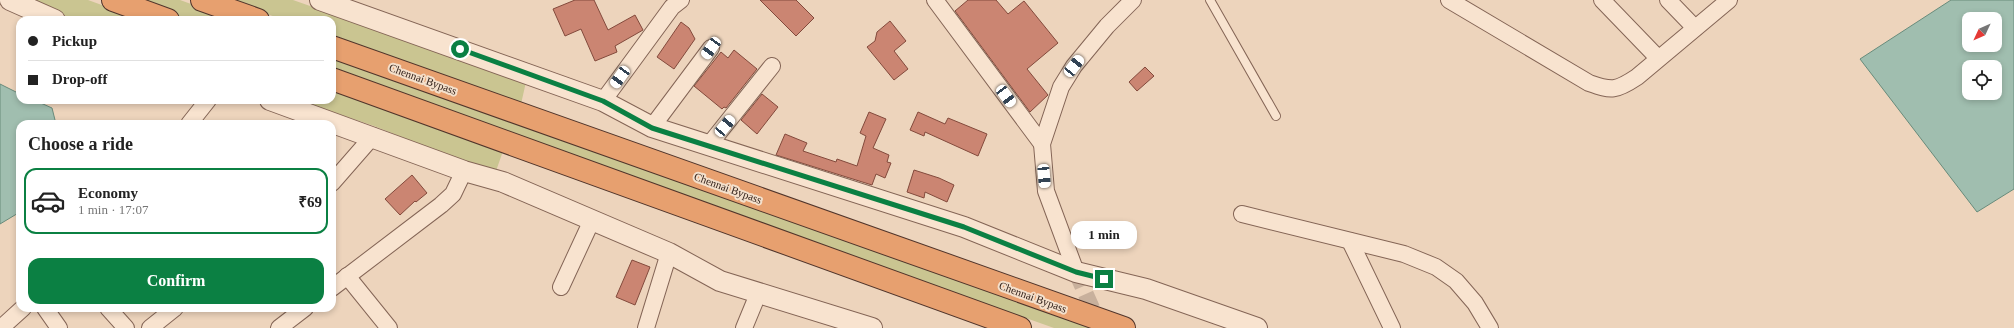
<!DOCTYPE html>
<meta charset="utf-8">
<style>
body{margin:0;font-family:"Times New Roman",serif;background:#f2f2f2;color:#222;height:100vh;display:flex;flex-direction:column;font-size:15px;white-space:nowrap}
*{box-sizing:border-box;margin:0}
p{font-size:13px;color:#767676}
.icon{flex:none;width:22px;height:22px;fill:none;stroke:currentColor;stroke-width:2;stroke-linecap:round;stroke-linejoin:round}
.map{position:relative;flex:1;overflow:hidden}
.details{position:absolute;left:16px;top:120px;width:320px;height:192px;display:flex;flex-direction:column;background:#fff;border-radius:12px;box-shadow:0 2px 6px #0003}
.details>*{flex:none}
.top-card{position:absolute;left:16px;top:16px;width:320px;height:88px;border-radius:12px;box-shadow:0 2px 6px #0003;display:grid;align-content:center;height:88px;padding:0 12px;background:#fff}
.needle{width:26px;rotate:226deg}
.tools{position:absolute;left:1962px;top:12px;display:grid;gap:8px}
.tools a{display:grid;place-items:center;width:40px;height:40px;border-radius:8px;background:#fff;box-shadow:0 2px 6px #0003;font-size:20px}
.end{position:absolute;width:18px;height:18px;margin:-9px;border:5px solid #0b8043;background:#fff;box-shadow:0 0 0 2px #fff}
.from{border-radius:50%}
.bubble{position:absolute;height:28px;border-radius:12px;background:#fff;box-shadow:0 2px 6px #0003;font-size:13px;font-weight:700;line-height:28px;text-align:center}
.car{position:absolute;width:12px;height:24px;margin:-12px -6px;border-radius:5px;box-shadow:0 0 3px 1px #0007;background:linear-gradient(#fff 24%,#345 0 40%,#fff 0 76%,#345 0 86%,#fff 0)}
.top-card b{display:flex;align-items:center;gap:14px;height:38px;font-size:15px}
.top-card b+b{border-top:1px solid #e0e0e0}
.top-card i{width:10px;height:10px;background:#222}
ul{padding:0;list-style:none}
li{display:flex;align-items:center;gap:12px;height:66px;margin:0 8px 6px;padding:0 4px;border:2px solid #e0e0e0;border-radius:12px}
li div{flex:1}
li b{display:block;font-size:15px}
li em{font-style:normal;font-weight:700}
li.selected{border-color:#0b8043}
li>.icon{width:36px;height:36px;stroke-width:1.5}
h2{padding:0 12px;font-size:18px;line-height:48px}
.action{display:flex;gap:8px;margin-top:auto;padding:8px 12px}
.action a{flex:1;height:46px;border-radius:12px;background:#0b8043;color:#fff;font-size:16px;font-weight:700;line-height:46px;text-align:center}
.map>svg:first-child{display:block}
.green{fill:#cac591}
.water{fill:#a0beaf;stroke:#688b7b;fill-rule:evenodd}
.building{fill:#cb8572;stroke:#834a3c}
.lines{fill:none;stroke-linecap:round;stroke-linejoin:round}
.minor-tunnel{stroke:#c8b09c;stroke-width:16;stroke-dasharray:16 8;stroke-linecap:butt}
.service-casing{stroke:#846556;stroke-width:10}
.minor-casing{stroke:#846556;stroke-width:18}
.tertiary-casing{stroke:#846556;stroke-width:22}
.trunk-casing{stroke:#51352b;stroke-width:24}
.service{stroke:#f8e3cf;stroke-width:8}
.minor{stroke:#f8e3cf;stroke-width:16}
.tertiary{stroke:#f8e3cf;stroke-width:20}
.trunk{stroke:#e7a06f;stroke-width:22}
.route{stroke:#0b8043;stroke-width:5}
.labels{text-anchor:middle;stroke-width:4;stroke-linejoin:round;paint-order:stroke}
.street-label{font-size:11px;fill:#33221b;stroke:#f4e0cc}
</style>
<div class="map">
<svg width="2014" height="328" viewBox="0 0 2014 328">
<rect width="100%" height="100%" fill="#edd4bc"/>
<g class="green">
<path d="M29,0H88L143,20H75Z"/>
<path d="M135,0H180L235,20H190Z"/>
<path d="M227,0H293L526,82L521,104L332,37V20H284Z"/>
<path d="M332,55L1101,328H1054L332,72Z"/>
<path d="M332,88L503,151L496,171L462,161L374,126L297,100H332Z"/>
</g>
<g class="water">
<path d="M1951,0H2014V189L1977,212L1860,59ZM1969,19H1995V45H1969ZM1969,67H1995V93H1969Z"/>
<path d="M0,84L20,94V100H34L52,108L56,124H20V212L0,224Z"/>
</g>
<g class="building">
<path d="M575,0H594L608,30L635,15L643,30L615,46L617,52L595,61L581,29L565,36L553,9Z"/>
<path d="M760,0H796L814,18L796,36Z"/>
<path d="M968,0H996L1008,14L1024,1L1058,43L1027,69L1048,95L1030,112L955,11Z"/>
<path d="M890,21L906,41L894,51L908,69L894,80L867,47L875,41L877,32Z"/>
<path d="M681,22L689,28L695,39L674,69L657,57Z"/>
<path d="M734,50L757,69L726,108L724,107L722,109L694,86L721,52L728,58Z"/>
<path d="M1145,67L1154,76L1137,91L1129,82Z"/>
<path d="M762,94L778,107L757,134L741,120Z"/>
<path d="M869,112L886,119L873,148L889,155L887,162L891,163L885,178L876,174L872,185L776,155L785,134L807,143L803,151L836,162L837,159L857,166L866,136L860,133Z"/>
<path d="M918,112L945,124L948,118L987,134L978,156L925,132L924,136L910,130Z"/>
<path d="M914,170L939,178L954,185L947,202L925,192L924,198L907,192Z"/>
<path d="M412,175L427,193L416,202L415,201L400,215L385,199Z"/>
<path d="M632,260L650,267L635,305L616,297Z"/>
</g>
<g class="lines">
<path class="minor-tunnel" d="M1076,272L1099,324"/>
<g class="service-casing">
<path id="service" d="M1210,0L1276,116"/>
</g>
<g class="minor-casing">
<g id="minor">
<path d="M935,0L1042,144"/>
<path d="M1449,0L1589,83C1612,91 1616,91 1637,77L1729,0"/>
<path d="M1602,0L1658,58"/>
<path d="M1668,0L1695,28"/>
<path d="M603,101L672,7L681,0"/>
<path d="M189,124L208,100"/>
<path d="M652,127L711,48"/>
<path d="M709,145L772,66"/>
<path d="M332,183L373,136"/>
<path d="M1242,214L1404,254L1436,267L1456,281L1475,303L1490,328"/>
<path d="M1350,241L1392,328"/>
<path d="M1076,272L1046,191L1042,144L1061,87L1074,66L1107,26L1133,0"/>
<path d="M347,276L389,328"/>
<path d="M561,287L592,220"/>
<path d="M332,288L441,205L453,194L464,171"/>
<path d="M45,308L59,328"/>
<path d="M108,308L126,328"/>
<path d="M1,328L23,308"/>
<path d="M150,328L175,308"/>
<path d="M279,328L305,308"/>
<path d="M646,328L669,253"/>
<path d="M744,328L758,294"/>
</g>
</g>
<g class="tertiary-casing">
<g id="tertiary">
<path d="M10,0L55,20"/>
<path d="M320,0L603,101L652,127L964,227L1076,272L1146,289L1257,328"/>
<path d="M270,100L464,171L503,182L669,253L720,281L872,328"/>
</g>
</g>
<g class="trunk-casing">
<g id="trunk">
<path d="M113,0L168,20"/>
<path d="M202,0L258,20"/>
<path d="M332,47L1124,328"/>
<path d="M332,79L1020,328"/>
</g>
</g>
<use href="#service" class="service"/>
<use href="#minor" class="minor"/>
<use href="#tertiary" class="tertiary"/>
<use href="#trunk" class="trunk"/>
</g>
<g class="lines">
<path class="route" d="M460,49L603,101L652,128L964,227L1076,272L1104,279"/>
</g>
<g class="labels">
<g class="street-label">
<text transform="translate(423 79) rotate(20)" y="4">Chennai Bypass</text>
<text transform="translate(728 188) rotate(20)" y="4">Chennai Bypass</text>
<text transform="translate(1033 297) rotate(20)" y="4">Chennai Bypass</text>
</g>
</g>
</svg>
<div class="tools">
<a><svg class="needle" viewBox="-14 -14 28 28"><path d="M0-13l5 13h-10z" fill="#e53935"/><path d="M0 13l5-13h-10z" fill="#767676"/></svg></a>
<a><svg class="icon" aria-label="locate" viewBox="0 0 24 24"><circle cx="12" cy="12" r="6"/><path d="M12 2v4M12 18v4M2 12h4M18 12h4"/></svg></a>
</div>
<i class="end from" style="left:460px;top:49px"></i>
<i class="end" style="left:1104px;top:279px"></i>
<div class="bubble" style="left:1071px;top:221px;width:66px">1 min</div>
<i class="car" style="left:711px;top:48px;rotate:216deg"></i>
<i class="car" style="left:1074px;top:66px;rotate:39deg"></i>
<i class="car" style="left:620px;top:77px;rotate:216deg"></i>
<i class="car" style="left:1006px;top:96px;rotate:143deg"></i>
<i class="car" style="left:725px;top:126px;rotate:40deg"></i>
<i class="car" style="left:1044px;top:176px;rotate:175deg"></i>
<div class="top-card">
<b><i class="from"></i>Pickup</b>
<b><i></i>Drop-off</b>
</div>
<section class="details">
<h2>Choose a ride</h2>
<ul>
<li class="selected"><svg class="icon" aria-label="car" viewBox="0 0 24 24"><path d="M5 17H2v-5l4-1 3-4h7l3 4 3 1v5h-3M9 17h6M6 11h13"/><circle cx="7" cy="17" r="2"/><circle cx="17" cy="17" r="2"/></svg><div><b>Economy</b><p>1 min · 17:07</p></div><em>₹69</em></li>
</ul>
<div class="action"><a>Confirm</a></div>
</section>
</div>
